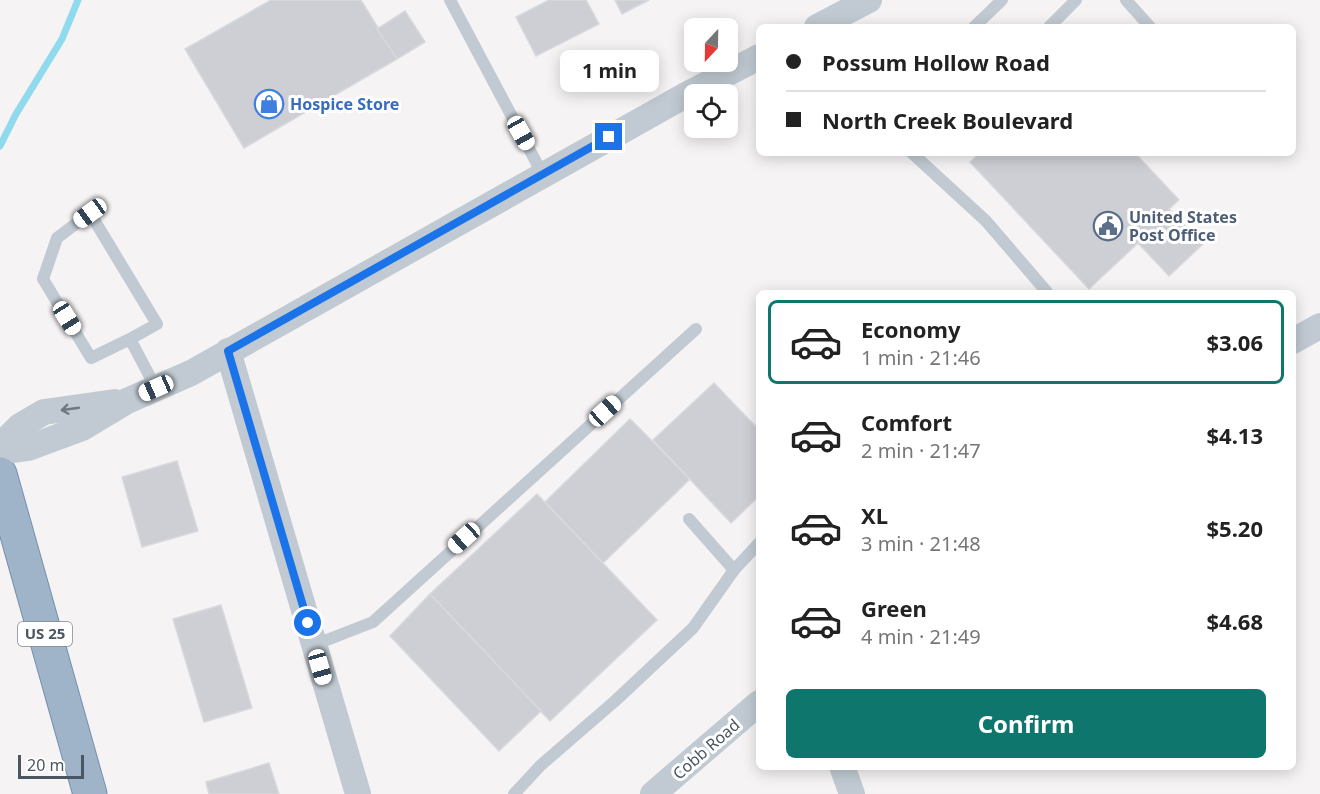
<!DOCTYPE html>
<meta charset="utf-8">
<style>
body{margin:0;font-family:"Noto Sans",sans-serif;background:#f2f2f2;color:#222;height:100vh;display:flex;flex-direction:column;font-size:22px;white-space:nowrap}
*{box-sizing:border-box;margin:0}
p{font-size:20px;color:#767676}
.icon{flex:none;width:33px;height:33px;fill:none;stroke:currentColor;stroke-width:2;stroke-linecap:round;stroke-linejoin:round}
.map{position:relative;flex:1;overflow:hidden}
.details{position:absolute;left:756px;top:290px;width:540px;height:480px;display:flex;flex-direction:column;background:#fff;border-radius:9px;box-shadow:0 3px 15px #0003}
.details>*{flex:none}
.hud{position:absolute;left:756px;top:24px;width:540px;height:132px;border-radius:9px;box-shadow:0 3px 15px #0003;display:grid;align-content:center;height:132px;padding:0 30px;background:#fff}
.needle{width:39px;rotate:202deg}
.fabs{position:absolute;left:684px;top:18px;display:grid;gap:12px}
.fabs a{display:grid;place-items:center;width:54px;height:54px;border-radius:9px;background:#fff;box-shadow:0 3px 15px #0003;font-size:30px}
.scale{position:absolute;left:18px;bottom:15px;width:66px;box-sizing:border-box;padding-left:6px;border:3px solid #4a5661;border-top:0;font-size:16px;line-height:21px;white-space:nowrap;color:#4a5661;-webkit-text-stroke:4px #fff;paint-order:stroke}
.end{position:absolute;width:27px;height:27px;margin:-14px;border:8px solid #1a73e8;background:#fff;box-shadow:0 0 0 3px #fff}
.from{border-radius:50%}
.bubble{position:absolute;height:42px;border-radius:9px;background:#fff;box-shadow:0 3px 15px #0003;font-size:20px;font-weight:700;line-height:42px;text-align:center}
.car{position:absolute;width:18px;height:36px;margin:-18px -9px;border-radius:8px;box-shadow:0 0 4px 2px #0007;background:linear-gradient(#fff 24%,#345 0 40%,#fff 0 76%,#345 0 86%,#fff 0)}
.hud b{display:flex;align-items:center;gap:21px;height:57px;font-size:22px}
.hud b+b{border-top:2px solid #e0e0e0}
.hud i{width:15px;height:15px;background:#222}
ul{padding:10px 0 0;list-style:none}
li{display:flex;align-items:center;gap:18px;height:84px;margin:0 12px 9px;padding:0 18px;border:3px solid transparent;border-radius:9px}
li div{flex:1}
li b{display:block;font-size:22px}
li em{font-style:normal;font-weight:700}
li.current{border-color:#0f766e}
li>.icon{width:54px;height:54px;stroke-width:1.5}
.button{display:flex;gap:12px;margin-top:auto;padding:12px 30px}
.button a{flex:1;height:69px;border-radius:9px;background:#0f766e;color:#fff;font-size:24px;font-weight:700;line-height:69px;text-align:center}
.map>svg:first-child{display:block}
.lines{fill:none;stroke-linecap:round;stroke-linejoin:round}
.stream{stroke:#90daee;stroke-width:7}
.building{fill:#cdcfd5;stroke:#d7d9de;stroke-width:1.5}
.trunk-casing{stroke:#7690ad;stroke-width:35}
.service{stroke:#c1cad2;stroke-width:12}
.minor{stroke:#c1cad2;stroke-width:26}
.trunk{stroke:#9fb4c9;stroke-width:33}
.oneway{stroke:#6e7983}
.route{stroke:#1a73e8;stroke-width:8}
.labels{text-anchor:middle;stroke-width:6;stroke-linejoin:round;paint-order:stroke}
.shield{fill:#fff;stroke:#808990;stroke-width:1.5}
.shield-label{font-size:15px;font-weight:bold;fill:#4a5661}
.shop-label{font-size:16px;font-weight:bold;fill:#366cbe;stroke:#fff;text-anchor:start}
.service-label{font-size:16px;font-weight:bold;fill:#4e5e75;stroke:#fff;text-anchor:start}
.street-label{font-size:16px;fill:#4a5661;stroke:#fff}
</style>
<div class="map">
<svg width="1320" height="794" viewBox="0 0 1320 794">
<rect width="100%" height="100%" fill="#f5f3f3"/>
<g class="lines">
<path class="stream" d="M0,146L16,114L62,39L78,0"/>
</g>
<g class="building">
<path d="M271,0H361L397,59L244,148L185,49Z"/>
<path d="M549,0H586L599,24L536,56L516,17Z"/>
<path d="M615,0H649L622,14Z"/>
<path d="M405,11L425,42L397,59L377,29Z"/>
<path d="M980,153H1135L1179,200L1169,209L1203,244L1169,276L1138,243L1089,289L970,162Z"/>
<path d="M714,383L759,430V496L731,523L653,440Z"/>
<path d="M630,419L690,479L603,563L545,502Z"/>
<path d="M177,461L198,531L142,547L122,477Z"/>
<path d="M537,494L657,620L550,721L430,594Z"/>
<path d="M430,594L541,711L499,751L390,636Z"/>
<path d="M221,605L252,708L204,722L173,619Z"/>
<path d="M269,763L279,794H209L206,782Z"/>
</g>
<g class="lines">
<g class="trunk-casing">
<path id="trunk" d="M0,474L90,794"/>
</g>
<g class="service">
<path d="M450,0L543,175"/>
<path d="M1126,0L1150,27"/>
<path d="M974,27L1002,0"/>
<path d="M1049,27L1076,0"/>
<path d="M912,153L986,221L1047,292"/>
<path d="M130,339L91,358L43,279L57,238L90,213L157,324L130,339L156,388"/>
<path d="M689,519L734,570"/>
<path d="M314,645L373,622L696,329"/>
<path d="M514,794L541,765L615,701L693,628L734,570L759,543"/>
</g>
<g class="minor">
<path d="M817,27L869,0"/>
<path d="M1293,341L1320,326"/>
<path d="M228,351L358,794"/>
<path d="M0,446L20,426L44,412L115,402"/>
<path d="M0,452L28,448L82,428L127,401L191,373L684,96L759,57"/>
<path d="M842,766L852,794"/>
<path d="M653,794L759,703"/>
</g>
<use href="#trunk" class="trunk"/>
</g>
<defs><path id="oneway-shaft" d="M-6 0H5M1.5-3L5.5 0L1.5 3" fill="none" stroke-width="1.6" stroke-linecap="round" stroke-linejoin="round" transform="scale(1.5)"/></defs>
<use class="oneway" href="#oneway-shaft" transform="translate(70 409) rotate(172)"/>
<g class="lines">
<path class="route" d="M308,623L228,351L609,137"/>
</g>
<defs>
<g id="shop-ring" transform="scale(1.5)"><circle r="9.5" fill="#fff" stroke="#3f7fe0" stroke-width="1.5"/><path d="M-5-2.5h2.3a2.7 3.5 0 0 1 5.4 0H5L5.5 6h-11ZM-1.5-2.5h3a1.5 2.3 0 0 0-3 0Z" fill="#3f7fe0"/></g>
<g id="civic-ring" transform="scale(1.5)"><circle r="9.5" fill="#fff" stroke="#5c6f8a" stroke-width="1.5"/><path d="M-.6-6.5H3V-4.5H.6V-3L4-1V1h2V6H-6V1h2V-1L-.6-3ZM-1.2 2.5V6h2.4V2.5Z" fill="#5c6f8a"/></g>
</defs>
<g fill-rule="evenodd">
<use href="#shop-ring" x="269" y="104"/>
<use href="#civic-ring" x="1108" y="226"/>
</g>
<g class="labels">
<rect class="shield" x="18" y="622" width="54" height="24" rx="4.5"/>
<g class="shield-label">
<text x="45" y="639">US 25</text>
</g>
<g class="shop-label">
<text x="290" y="110">Hospice Store</text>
</g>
<g class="service-label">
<text x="1129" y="223">United States<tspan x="1129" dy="18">Post Office</tspan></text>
</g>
<g class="street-label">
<text transform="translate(706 749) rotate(-41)" y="6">Cobb Road</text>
</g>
</g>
</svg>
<div class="fabs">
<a><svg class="needle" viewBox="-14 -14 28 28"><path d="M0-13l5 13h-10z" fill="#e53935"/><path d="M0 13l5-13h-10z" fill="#767676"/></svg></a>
<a><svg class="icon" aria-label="locate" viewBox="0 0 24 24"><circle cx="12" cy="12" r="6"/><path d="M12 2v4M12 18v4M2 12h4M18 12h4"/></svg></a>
</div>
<div class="scale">20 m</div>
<i class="end from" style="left:308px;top:623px"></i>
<i class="end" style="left:609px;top:137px"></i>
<div class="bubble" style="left:560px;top:50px;width:99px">1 min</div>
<i class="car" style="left:521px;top:133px;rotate:151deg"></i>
<i class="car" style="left:90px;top:213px;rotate:234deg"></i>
<i class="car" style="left:67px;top:318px;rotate:148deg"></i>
<i class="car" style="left:156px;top:388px;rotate:246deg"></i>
<i class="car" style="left:605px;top:411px;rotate:48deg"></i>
<i class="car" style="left:464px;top:538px;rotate:228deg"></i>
<i class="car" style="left:320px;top:667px;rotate:164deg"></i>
<div class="hud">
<b><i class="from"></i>Possum Hollow Road</b>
<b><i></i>North Creek Boulevard</b>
</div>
<section class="details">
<ul>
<li class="current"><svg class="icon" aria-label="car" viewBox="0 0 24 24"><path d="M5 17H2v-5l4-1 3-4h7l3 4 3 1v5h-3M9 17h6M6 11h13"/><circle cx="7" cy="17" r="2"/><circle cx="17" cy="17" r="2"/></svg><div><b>Economy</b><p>1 min · 21:46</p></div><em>$3.06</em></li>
<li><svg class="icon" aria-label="car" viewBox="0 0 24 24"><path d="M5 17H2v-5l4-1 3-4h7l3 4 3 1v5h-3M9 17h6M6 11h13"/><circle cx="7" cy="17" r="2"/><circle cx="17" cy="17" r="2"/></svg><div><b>Comfort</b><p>2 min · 21:47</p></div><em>$4.13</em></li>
<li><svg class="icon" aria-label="car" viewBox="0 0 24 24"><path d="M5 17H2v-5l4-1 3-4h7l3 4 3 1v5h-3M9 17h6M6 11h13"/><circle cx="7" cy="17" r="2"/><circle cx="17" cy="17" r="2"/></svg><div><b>XL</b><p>3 min · 21:48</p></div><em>$5.20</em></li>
<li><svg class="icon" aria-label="car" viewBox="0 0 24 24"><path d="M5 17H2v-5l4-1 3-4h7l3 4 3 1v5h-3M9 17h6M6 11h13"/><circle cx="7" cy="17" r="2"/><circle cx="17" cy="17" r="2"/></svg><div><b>Green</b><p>4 min · 21:49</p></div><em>$4.68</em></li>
</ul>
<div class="button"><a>Confirm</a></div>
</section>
</div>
